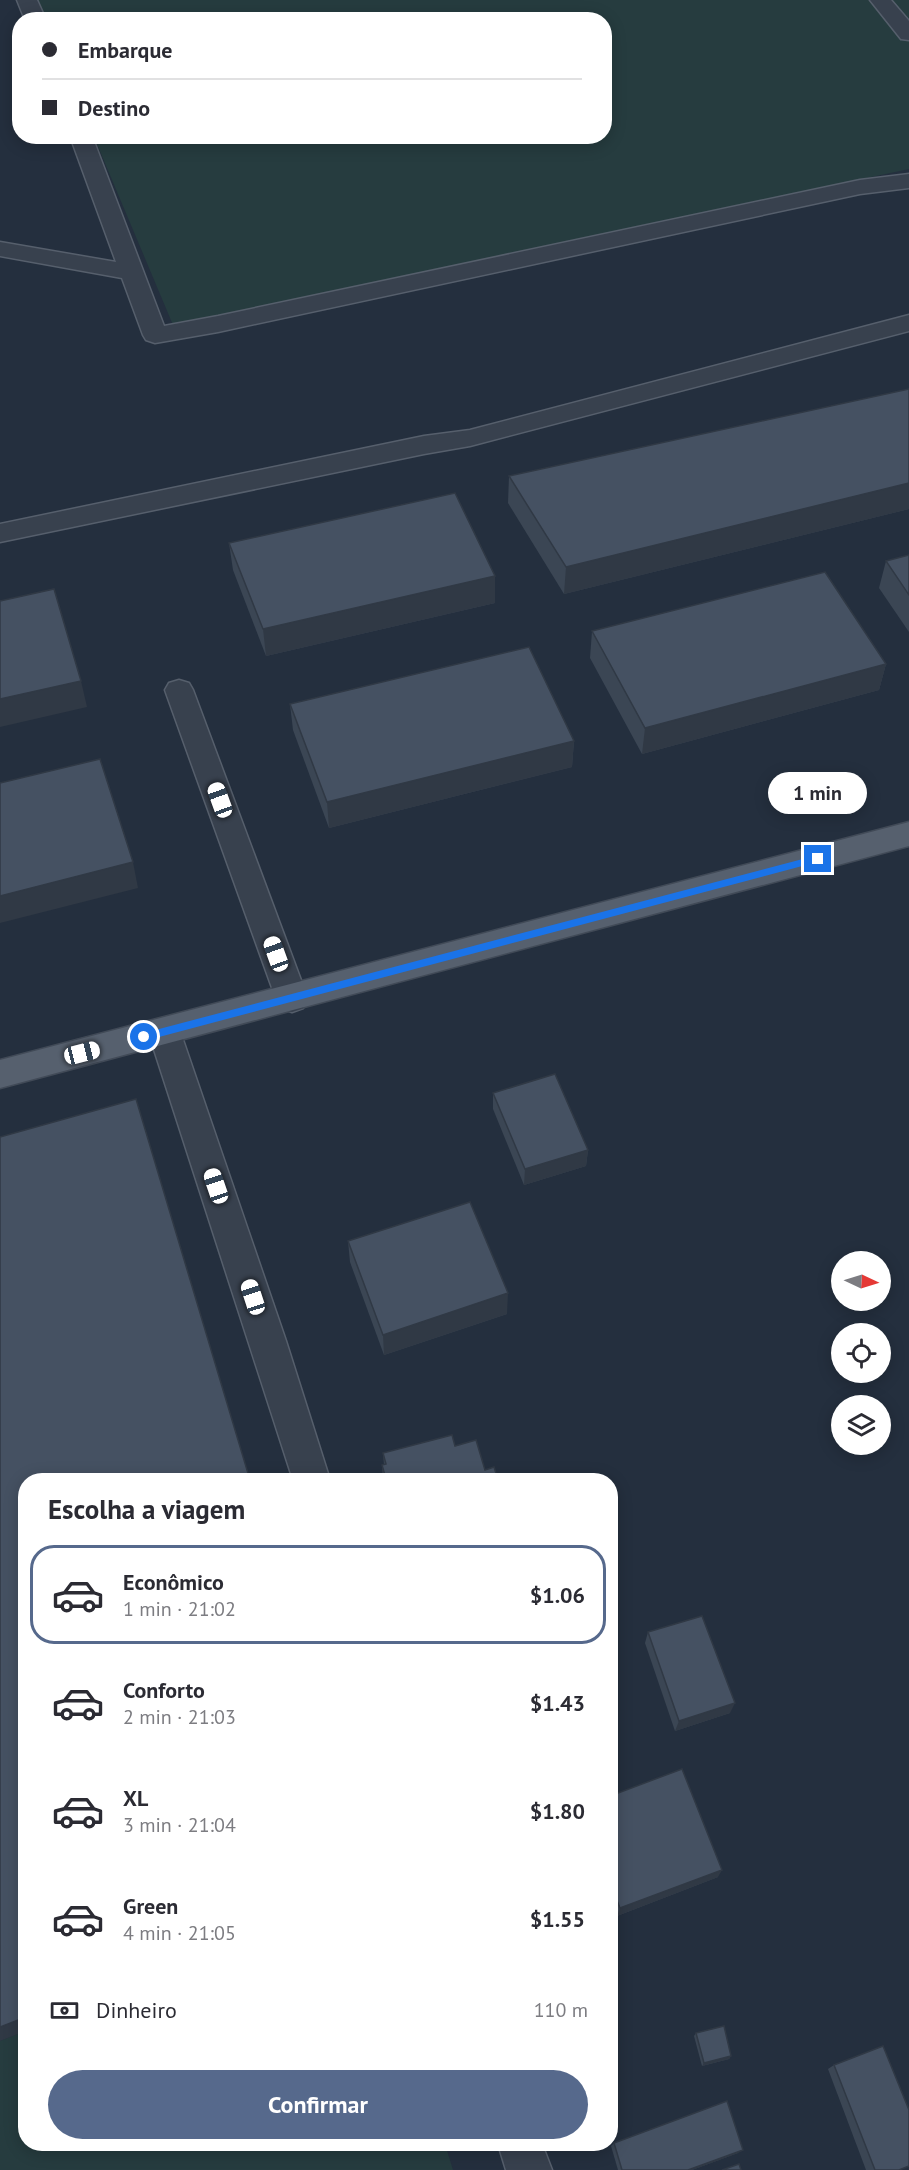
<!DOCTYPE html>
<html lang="pt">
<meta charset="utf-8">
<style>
body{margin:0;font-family:"PT Sans",sans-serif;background:#f2f2f3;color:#2b2b33;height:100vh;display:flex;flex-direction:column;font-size:22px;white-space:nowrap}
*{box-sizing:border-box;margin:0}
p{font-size:20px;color:#7c7c81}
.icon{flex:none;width:33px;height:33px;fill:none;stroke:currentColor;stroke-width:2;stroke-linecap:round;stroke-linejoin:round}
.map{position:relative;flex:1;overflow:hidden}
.drawer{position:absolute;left:18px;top:1473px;width:600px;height:678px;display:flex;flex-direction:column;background:#fff;border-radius:24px;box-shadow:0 3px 15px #0003}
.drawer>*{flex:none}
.hud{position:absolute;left:12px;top:12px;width:600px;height:132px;border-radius:24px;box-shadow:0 3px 15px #0003;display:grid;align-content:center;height:132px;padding:0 30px;background:#fff}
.needle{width:39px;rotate:94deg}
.controls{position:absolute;left:831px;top:1251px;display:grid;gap:12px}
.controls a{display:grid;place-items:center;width:60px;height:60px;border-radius:50%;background:#fff;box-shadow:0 3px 15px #0003;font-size:30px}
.end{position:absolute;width:27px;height:27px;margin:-14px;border:8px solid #1a73e8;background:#fff;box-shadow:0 0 0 3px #fff}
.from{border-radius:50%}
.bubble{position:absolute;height:42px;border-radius:21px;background:#fff;box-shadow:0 3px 15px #0003;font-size:20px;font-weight:700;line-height:42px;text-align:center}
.car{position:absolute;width:18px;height:36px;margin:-18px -9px;border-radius:8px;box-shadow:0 0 4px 2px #0007;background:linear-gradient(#fff 24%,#345 0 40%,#fff 0 76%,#345 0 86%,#fff 0)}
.hud b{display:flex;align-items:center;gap:21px;height:57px;font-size:22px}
.hud b+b{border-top:2px solid #e1e1e2}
.hud i{width:15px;height:15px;background:#2b2b33}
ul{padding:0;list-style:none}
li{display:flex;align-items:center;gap:18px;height:99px;margin:0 12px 9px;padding:0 18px;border:3px solid transparent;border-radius:24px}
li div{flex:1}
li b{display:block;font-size:22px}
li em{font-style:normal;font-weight:700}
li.selected{border-color:#56698c}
li>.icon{width:54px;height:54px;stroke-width:1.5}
h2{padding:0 30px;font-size:27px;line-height:72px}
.pay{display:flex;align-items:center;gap:15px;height:66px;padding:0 30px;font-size:22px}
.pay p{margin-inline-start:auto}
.action{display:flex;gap:12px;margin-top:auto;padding:12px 30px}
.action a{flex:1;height:69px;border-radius:36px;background:#56698c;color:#fff;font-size:24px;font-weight:700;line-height:69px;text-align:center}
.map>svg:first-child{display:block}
.green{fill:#263c3f}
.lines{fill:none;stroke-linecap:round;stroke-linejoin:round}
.minor-casing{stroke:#565f6c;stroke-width:3}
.major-casing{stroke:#414a57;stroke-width:3}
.minor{fill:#38414e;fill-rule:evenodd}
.major{fill:#56606e;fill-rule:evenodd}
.wall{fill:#3b4654}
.shaded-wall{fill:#303945}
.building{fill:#455162;stroke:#303945;stroke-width:1.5}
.route{fill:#1a73e8}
</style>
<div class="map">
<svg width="909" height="2170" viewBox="0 0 909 2170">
<rect width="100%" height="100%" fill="#242f3e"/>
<g class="green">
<path d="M37,0H909V169L173,325L94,137L604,136V20H45Z"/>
<path d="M25,2031L26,2144H445L453,2170H0V2041Z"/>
</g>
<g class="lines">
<g class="minor-casing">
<g id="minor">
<path d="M17,0H37L46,20H25Z"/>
<path d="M870,0H891L909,21V40L901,39Z"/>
<path d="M70,136H92L164,326L218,316L860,180L909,174V188L860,194L218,332L155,343L146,340L143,335L122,278L0,256V242L116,262Z"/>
<path d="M909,315V331L470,446L424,454L0,542V524L424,436L470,430Z"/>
<path d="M179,680L189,683L193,690L308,999L303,1008L292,1012L281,1008L276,999L165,690L169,683Z"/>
<path d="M164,1018L175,1022L180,1031L286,1341L330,1480H293L148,1031L153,1022Z"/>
<path d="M498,2144H542L552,2170H506Z"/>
</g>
</g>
<g class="major-casing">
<path id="major" d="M909,822V846L0,1088V1060Z"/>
</g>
<use href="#minor" class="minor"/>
<use href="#major" class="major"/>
</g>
<g class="wall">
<path d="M909,389V509L564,594L508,503L509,476Z"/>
<path d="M229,543L495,603L266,656L233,570Z"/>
<path d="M909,555V632L879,588L886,561Z"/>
<path d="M592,631L886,664L879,690L642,754L590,658Z"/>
<path d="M290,704L574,741L572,767L329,828L293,730Z"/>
<path d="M493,1093L588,1150L586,1166L524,1185L493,1109Z"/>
<path d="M348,1241L507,1314L384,1355L350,1262Z"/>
<path d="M455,1446L498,1480H383L382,1465H384L383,1453Z"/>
<path d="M648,1632L730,1713L675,1731L645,1643Z"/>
<path d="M610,1796L718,1877L617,1916L610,1898Z"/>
<path d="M696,2033L731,2056L729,2059L702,2066L694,2036Z"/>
<path d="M834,2065L899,2170H866L828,2069Z"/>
<path d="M614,2143L738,2153L692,2170H618L611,2146Z"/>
</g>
<g class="shaded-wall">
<path d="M909,483V509L564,594L566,567Z"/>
<path d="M495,576V603L266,656L263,629Z"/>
<path d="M886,664L879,690L642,754L645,728Z"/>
<path d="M81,681L87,707L0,727V699Z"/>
<path d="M574,741L572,767L329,828L327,802Z"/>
<path d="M133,862L138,888L0,923V896Z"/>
<path d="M588,1150L586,1166L524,1185L525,1169Z"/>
<path d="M508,1293L507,1314L384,1355L383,1335Z"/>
<path d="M735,1703L730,1713L675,1731L679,1721Z"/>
<path d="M722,1870L718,1877L617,1916L620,1908Z"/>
<path d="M26,2017V2031L0,2041V2027Z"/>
<path d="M731,2056L729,2059L702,2066L704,2063Z"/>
<path d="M743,2150L738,2153L692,2170H688Z"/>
</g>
<g class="building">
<path d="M909,389V483L566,567L509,476Z"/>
<path d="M455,493L495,576L263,629L229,543Z"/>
<path d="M909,555V595L886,561Z"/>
<path d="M825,572L886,664L645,728L592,631Z"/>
<path d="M54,589L81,681L0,699V601Z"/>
<path d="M529,647L574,741L327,802L290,704Z"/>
<path d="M100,759L133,862L0,896V783Z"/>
<path d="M555,1074L588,1150L525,1169L493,1093Z"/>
<path d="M136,1099L250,1480H26V2017L0,2027V1137Z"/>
<path d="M470,1202L508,1293L383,1335L348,1241Z"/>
<path d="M452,1435L455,1446L476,1440L485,1470L494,1467L498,1480H382L386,1479L382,1465L386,1464L383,1453Z"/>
<path d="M702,1616L735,1703L679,1721L648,1632Z"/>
<path d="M682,1769L722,1870L620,1908L610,1883V1796Z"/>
<path d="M724,2026L731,2056L704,2063L696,2033Z"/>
<path d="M883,2046L909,2110V2166L899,2170H875L834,2065Z"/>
<path d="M727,2101L743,2150L688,2170H622L614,2143Z"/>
<path d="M739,2164L741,2170H722Z"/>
</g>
<path class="route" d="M818,855L822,859L821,861L144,1041L139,1037L144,1033Z"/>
</svg>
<div class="controls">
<a><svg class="needle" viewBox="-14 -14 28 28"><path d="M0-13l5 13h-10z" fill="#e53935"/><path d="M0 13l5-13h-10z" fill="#7c7c81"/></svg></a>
<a><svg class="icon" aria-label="locate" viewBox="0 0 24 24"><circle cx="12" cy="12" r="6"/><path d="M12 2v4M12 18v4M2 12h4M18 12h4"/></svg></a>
<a><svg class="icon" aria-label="layers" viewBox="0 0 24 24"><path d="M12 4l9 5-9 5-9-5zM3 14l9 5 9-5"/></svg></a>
</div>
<i class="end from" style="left:144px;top:1037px"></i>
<i class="end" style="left:818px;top:859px"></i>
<div class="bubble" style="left:768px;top:772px;width:99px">1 min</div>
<i class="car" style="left:220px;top:800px;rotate:340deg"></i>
<i class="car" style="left:276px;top:954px;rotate:340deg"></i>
<i class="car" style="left:82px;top:1053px;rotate:76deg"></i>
<i class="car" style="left:216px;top:1186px;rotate:341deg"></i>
<i class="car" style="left:253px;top:1297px;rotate:342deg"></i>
<div class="hud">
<b><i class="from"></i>Embarque</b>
<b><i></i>Destino</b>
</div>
<section class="drawer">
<h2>Escolha a viagem</h2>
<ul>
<li class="selected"><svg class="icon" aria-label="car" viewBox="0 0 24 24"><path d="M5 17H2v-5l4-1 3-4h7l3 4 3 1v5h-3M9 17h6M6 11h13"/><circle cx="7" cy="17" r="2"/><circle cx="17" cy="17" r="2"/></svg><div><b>Econômico</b><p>1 min · 21:02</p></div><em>$1.06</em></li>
<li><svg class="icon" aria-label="car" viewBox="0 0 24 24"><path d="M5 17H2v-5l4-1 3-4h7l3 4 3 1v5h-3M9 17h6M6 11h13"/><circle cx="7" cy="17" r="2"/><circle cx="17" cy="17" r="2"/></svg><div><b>Conforto</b><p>2 min · 21:03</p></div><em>$1.43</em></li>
<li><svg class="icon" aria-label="car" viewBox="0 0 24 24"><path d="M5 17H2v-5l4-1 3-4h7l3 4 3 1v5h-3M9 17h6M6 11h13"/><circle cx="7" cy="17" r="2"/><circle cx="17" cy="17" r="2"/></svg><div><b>XL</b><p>3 min · 21:04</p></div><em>$1.80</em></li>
<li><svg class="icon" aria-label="car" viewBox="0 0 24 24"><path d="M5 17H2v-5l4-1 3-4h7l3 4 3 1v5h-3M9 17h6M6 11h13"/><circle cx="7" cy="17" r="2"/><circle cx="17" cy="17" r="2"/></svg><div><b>Green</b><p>4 min · 21:05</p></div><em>$1.55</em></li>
</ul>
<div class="pay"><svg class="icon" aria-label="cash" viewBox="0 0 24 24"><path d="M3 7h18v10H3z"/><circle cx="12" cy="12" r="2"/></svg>Dinheiro<p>110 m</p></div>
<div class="action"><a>Confirmar</a></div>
</section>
</div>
